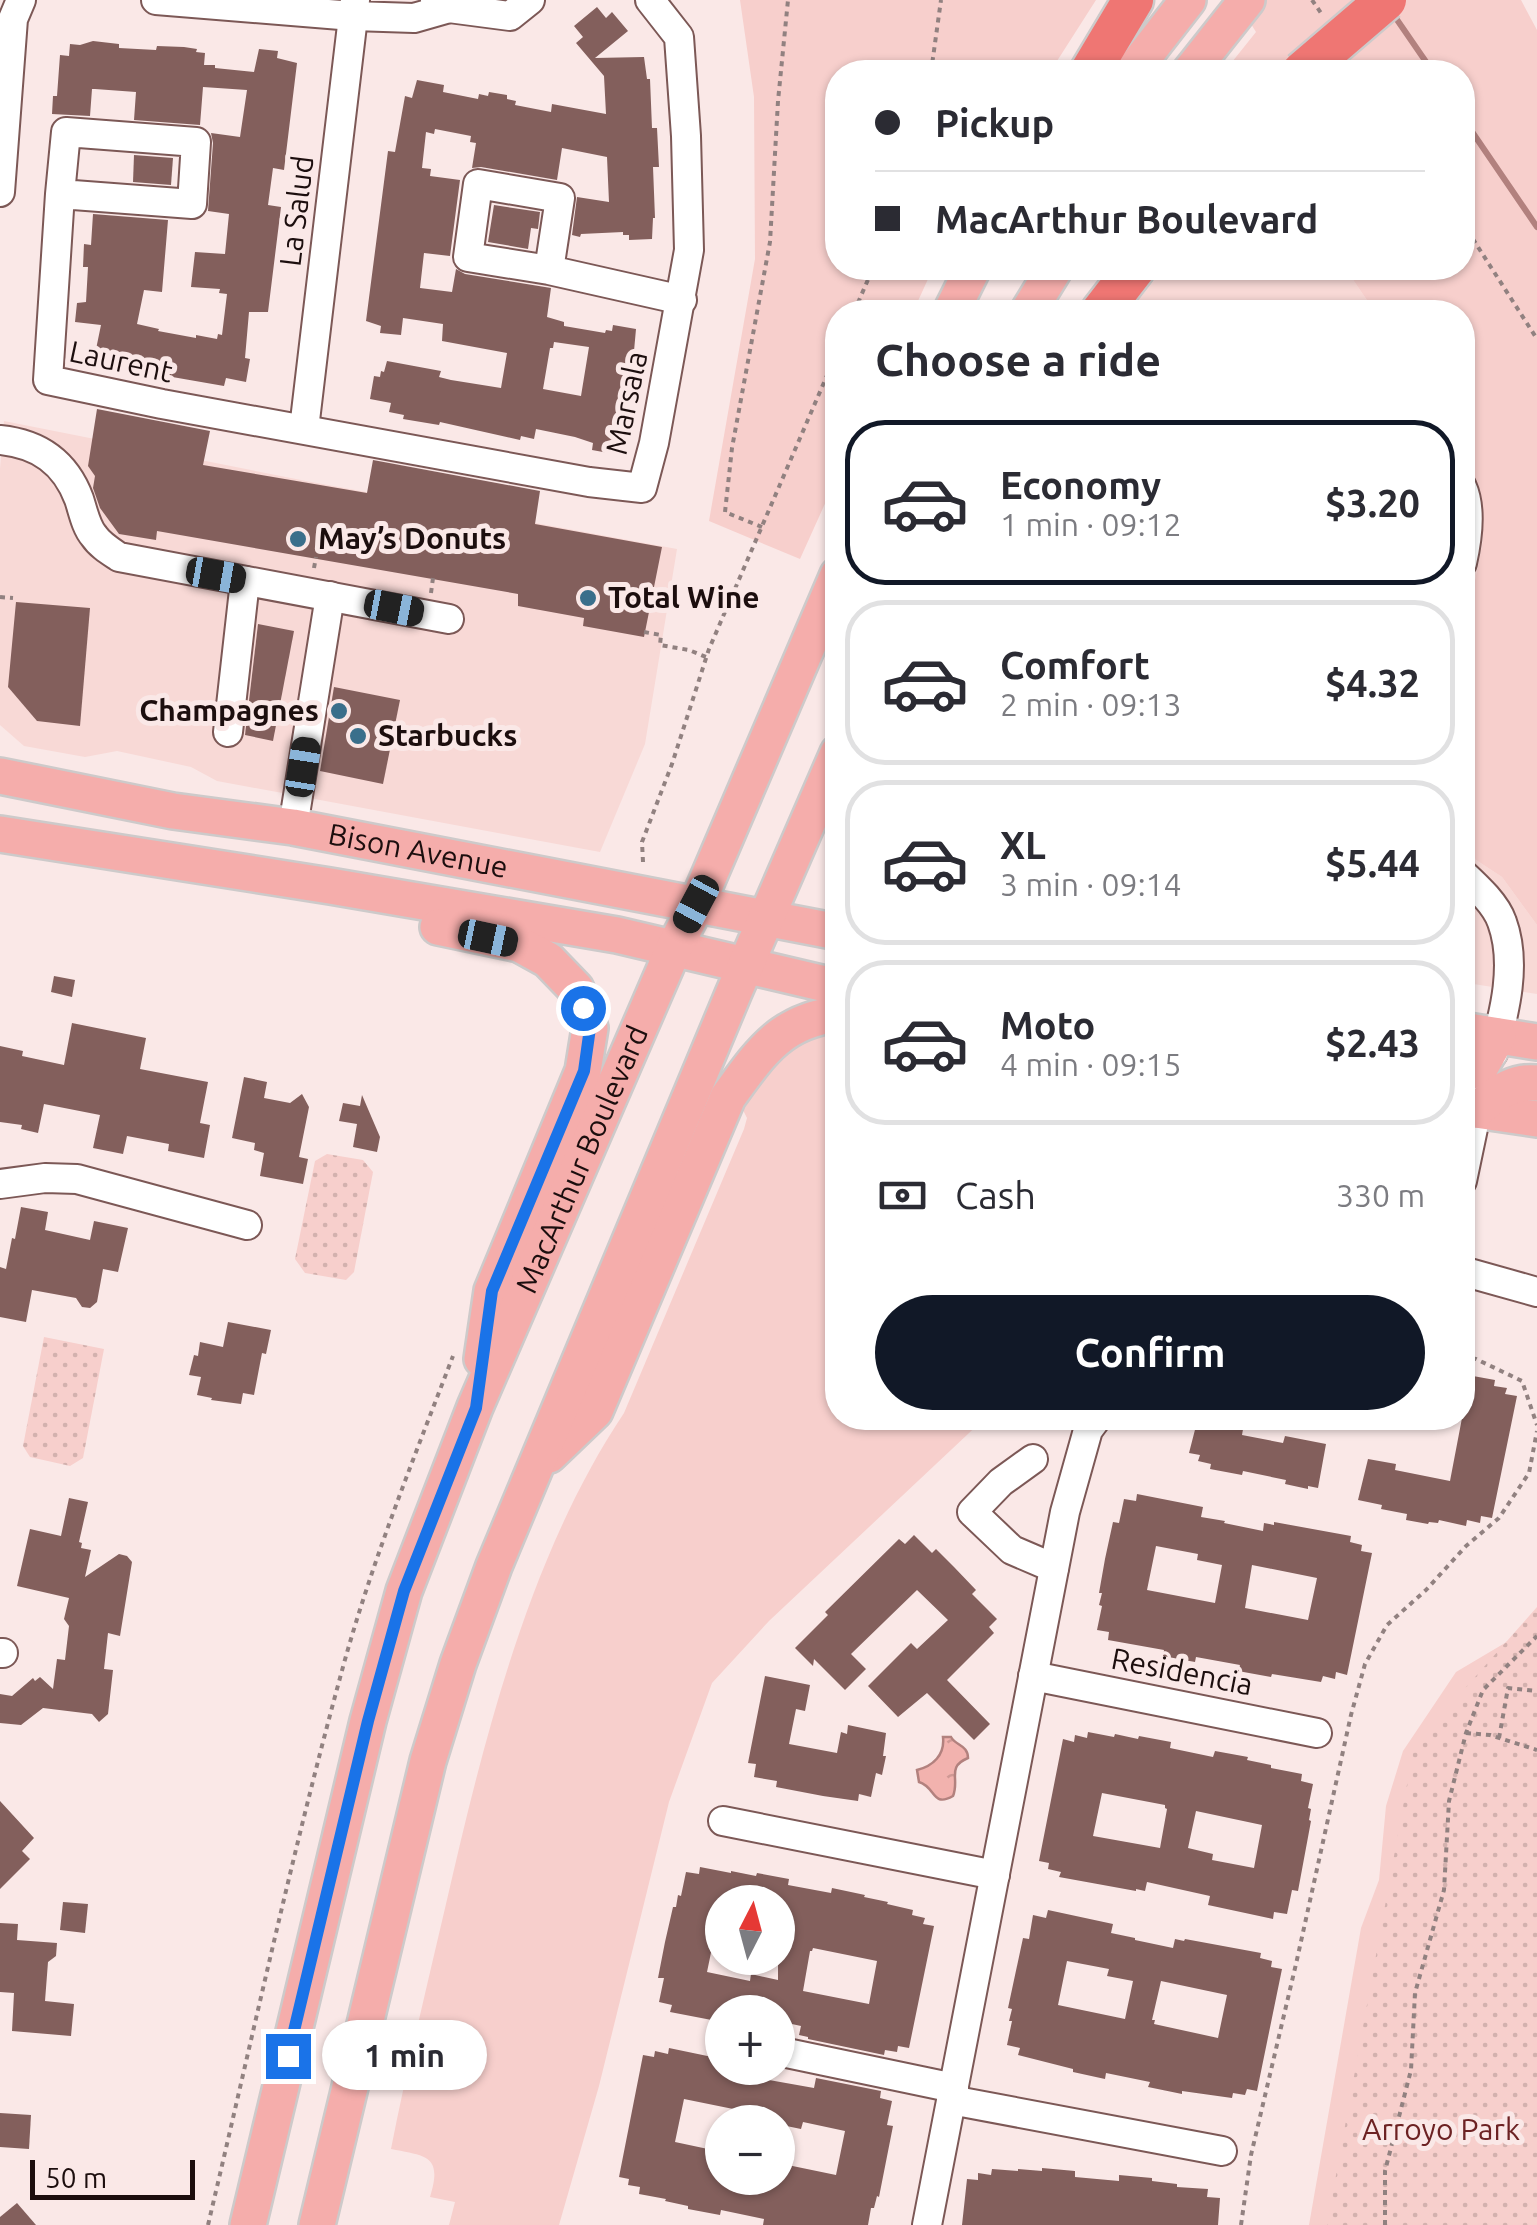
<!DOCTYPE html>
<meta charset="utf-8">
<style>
body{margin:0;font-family:Ubuntu,sans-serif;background:#f7f7f7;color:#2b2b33;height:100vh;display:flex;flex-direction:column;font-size:38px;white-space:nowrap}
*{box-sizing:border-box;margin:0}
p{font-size:32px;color:#7c7c81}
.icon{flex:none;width:55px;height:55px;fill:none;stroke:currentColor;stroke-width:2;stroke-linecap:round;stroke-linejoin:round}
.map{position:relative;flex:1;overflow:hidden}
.drawer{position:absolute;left:825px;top:300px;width:650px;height:1130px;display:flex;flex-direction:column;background:#fff;border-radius:40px;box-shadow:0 2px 8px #0004}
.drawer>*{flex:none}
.top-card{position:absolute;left:825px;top:60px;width:650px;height:220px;border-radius:40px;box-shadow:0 2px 8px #0004;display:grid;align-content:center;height:220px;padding:0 50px;background:#fff}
.needle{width:65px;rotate:6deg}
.fabs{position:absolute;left:705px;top:1885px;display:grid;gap:20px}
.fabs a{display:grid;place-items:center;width:90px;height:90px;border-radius:50%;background:#fff;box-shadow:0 2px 8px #0004;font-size:50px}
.scale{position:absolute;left:30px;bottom:25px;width:165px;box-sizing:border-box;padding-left:10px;border:5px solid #1c0e0e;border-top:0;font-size:28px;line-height:35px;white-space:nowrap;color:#1c0e0e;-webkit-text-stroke:8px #fae8e7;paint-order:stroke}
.end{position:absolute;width:45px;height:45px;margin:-22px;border:12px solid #1a73e8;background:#fff;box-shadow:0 0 0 5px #fff}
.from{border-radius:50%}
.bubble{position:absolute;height:70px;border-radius:35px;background:#fff;box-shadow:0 2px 8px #0004;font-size:32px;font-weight:700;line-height:70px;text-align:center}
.car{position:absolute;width:30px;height:60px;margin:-30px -15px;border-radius:12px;box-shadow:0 0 8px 2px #0007;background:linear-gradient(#222 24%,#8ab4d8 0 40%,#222 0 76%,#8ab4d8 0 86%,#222 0)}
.top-card b{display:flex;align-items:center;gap:35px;height:95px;font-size:38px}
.top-card b+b{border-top:2px solid #e1e1e2}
.top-card i{width:25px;height:25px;background:#2b2b33}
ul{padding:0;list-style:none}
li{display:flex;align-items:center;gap:30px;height:165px;margin:0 20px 15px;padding:0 30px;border:5px solid #e1e1e2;border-radius:40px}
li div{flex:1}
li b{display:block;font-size:38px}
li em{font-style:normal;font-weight:700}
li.active{border-color:#111827}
li>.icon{width:90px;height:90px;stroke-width:1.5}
h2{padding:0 50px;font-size:45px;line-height:120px}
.pay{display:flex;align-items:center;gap:25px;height:110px;padding:0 50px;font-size:38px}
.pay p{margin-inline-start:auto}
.action{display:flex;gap:20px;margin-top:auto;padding:20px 50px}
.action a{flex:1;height:115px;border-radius:60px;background:#111827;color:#fff;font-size:40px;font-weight:700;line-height:115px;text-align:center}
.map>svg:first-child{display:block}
.built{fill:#f8d9d6}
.green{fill:#f7cfcc}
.park{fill:url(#park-dots)}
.water{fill:url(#water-ripples);stroke:#b2817e;stroke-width:2.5}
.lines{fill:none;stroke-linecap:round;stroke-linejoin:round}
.stream{stroke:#b2817e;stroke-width:6}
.building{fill:#835f5c;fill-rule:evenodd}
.minor-casing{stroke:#7c5856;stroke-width:32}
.major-casing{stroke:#cdcaca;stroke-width:40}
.highway-casing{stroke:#cdcaca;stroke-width:45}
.path{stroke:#918180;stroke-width:4;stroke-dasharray:5 5;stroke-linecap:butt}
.minor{stroke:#fff;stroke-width:28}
.major{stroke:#f5adab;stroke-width:35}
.highway{stroke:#ef7673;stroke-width:40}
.highway-bridge-casing{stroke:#cdcaca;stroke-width:45;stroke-linecap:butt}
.highway-bridge{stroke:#ef7673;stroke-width:40}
.route{stroke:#1a73e8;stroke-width:12}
.poi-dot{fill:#3a6f8b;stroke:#fae8e7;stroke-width:4}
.labels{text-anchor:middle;stroke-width:10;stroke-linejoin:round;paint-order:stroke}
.street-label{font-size:30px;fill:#1c0e0e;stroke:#fae8e7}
.poi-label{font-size:30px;font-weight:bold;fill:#1c0e0e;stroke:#fae8e7;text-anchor:start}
.park-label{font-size:30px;fill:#6c2223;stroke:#fae8e7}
</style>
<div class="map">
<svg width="1537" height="2225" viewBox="0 0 1537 2225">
<defs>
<pattern id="park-dots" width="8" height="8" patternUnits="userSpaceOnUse" patternTransform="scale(2.5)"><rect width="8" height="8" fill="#f7cfcc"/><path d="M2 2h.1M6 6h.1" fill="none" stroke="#d3b1ae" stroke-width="1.8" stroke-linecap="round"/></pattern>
<pattern id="water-ripples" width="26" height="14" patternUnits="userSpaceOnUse" patternTransform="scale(2.5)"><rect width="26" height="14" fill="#f2b2ae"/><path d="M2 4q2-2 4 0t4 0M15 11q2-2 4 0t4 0" fill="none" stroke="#cf9894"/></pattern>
</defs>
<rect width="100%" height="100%" fill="#fae8e7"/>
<g class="built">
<path d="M1164,268H1345L1375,312H1129Z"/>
<path d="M4,421L306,481L677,549L645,744L600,852L217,781L191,767L117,751L85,757L24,746L0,725V469Z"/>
<path d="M1462,455L1476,494L1483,540L1470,605L1476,860L1502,877L1537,925V994L1467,983L1463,984Z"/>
</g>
<g class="green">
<path d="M740,0H1096L1050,72H838V268H933L913,312H838L837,477L800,559L709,521L755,259L754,97Z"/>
<path d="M1236,0H1521L1537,30V925L1502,877L1476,860L1466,841L1464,667L1470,605L1483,540L1476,494L1463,455L1462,312H1375L1345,268H1462V72H1294L1287,65L1279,72H1224L1256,32Z"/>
<path d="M837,1032L838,1418H985L769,1621L712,1683L669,1802L599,2086L559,2225H449L455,2202L430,2197C443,2155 426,2156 391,2149C407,2067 427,1986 446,1904C484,1739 529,1555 624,1413L744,1129L747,1118L741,1106L776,1056L820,1034Z"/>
<path d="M1537,1624L1375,2225H1309L1361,1928L1379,1880L1386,1806L1403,1751L1456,1672Z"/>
</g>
<g class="park">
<path d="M327,1154L363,1160L373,1172L354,1272L346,1280L305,1273L295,1259L315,1161Z"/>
<path d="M44,1337L104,1349L83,1458L70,1466L30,1457L23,1446Z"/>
<path d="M1537,1607V2225H1327L1414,1746Z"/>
</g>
<path class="water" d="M943,1737H951C956,1746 968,1745 968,1758C946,1767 960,1779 953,1796C932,1808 936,1787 919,1782L917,1770C933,1766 945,1755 943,1737Z"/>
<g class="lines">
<g class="stream">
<path d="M1391,11L1433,72"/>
<path d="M1462,117L1537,227"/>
</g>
</g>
<g class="building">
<path d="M597,7L606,18L612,12L628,31L595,58L644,57L647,79H650L652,128H657L659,167H653L655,218H653L652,239L629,240V235H623V232L581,234L580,237L572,235L577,197L609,202L607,157L562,148L557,180L481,167L472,168L476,143L470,142L471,136L435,129L434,134L426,132L422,168L431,169L430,176L460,180L450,256L424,253L420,288L452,292L456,269L465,274L551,288L547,317L564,322V326L605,333L606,330L612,331L613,325L636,329L634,351L640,352L623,433L620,432L614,454L592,450L593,443L575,437L536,429L534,439L521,436L520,440L440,422L439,425L403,419L404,415L389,412L391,403L370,399L374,376L380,377L381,371L384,372L387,361L441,371L439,377L451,380L501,388L507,353L442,341L443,324L403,318L401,335L380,333L381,326L366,321L388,151L395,152L405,96L412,98L417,80L444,85L443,92L478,99L479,94L488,96L489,92L507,95V99L516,101L515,105L551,112L552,104L606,114L604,76L576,43L583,37L574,26ZM554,342L589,347L581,396L543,389L550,348H553Z"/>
<path d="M93,41L119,44V48L156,50L157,46L184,47L197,49L196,52L205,53L204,65H215V68L254,72L259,49L278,51L277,58L297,63L284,170L273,168L268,205L281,207L268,312H249L245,358L250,359L246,382L226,378L224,386L115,367L117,358L95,354L101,325L75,322L77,303L86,302L88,267H83L84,244L91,245L93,214L168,220L162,292L144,290L137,324L159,329L158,331L196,338V335L217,339L218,334L222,335L227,294L219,293L220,289L191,287L195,252L225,254L229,214L208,211L213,143L211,133L240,137L247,90L203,87L200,125L134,120L136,92L95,89H92L90,116L52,114L53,96H57L60,55L69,56L70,44L80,45Z"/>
<path d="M134,155L173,158L171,185L133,182Z"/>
<path d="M494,205L540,212L538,229L531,228L528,249L488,242Z"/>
<path d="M97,409L210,431L203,465L367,493L373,460L540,491L535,524L662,547L644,637L583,626L584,618L518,606V594L157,531L156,540L119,534L100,508L93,488L95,476L88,466Z"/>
<path d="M16,602L90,608L80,726L37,721L8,687Z"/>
<path d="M258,624L294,631L273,741L245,735Z"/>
<path d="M334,687L400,700L383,784L320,771Z"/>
<path d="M54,976L75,980L72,997L51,992Z"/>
<path d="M72,1023L146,1038L140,1069L208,1082L200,1123L210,1125L204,1158L168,1151L169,1144L127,1136L123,1154L93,1148L100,1115L44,1104L38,1133L21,1129L22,1125L0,1122V1046L23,1051L22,1056L64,1065Z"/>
<path d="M244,1077L267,1082L264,1098L290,1103L302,1094L309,1107L299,1157L308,1159L303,1184L260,1176L264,1153L254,1150L255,1143L232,1138Z"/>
<path d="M362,1095L380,1137L377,1152L353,1147L357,1124L339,1121L343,1103L360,1106Z"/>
<path d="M21,1207L48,1212L45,1230L90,1240L94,1221L128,1228L118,1272L103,1269L97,1302L90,1308L82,1307L76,1298L32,1290L26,1322L0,1317V1267L6,1269L12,1238L15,1239Z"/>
<path d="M228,1322L271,1330L266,1354L262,1353L254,1395L243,1393L241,1404L211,1400L212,1398L197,1395L201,1377L189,1375L194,1355L198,1356L200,1342L223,1347Z"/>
<path d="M1462,1374L1495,1380L1494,1386L1507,1388L1505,1394L1517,1396L1492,1518L1481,1516L1480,1523L1467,1520L1466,1526L1439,1520L1438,1523L1429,1522L1428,1524L1406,1520L1407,1514L1381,1509L1382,1505L1358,1500L1368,1459L1396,1464L1395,1470L1450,1481L1462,1418Z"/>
<path d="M1198,1418H1245L1242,1435L1283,1443L1285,1436L1326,1444L1318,1488L1308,1486V1489L1285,1484L1286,1480L1243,1471L1242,1475L1210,1469L1211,1464L1198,1461L1200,1455L1189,1453Z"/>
<path d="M1137,1494L1203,1507L1201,1517L1225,1521L1224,1523L1263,1531L1264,1523L1274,1525V1522L1351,1536L1350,1542L1362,1545L1361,1551L1372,1553L1347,1675L1336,1672L1335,1679L1323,1676L1321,1682L1272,1674L1271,1677L1238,1671L1240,1665L1196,1657L1195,1662L1163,1656L1164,1650L1108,1640L1109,1632L1097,1630L1102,1606L1099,1605L1102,1593H1099L1105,1559L1113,1522L1119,1523L1124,1499L1136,1501ZM1156,1546L1198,1554L1197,1560L1222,1565L1215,1603L1147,1590ZM1252,1565L1317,1578L1308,1620L1245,1608Z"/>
<path d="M69,1498L88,1502L79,1542L82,1543L81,1548L91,1550L85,1577L119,1554L127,1556L132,1562L120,1636L108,1633L104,1669L113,1670L108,1714L99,1722L92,1714L43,1708L21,1725L0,1723V1694L12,1696L33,1678L35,1681L40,1677L53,1689L57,1659L65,1660L69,1626L64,1619L69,1598L17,1586L30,1529L61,1536Z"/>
<path d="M914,1535L932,1553L936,1549L954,1567L976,1590L972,1594L997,1619L989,1627L994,1633L947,1680L990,1724L974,1740L927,1693L898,1717L868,1686L911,1643L917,1649L948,1620L917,1590L851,1654L866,1669L845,1690L814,1659L813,1666L795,1648L828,1615L825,1612L899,1539L905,1544Z"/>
<path d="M765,1676L810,1685L805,1711L796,1709L789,1744L837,1753L841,1732L847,1734L848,1725L886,1733L883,1756H886L882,1775L876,1773L871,1797L859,1794L858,1801L823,1796L776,1787L777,1781L754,1777L756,1764L748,1763Z"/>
<path d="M1088,1732L1114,1737L1115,1734L1138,1739L1139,1736L1171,1742L1170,1748L1213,1757L1215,1751L1248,1757L1247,1760L1271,1765V1768L1302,1774L1301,1781L1313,1784L1308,1808L1311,1809L1309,1820L1311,1821L1298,1891L1292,1890L1287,1914L1274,1912L1273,1919L1208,1905L1210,1896L1147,1882L1145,1891L1136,1889V1891L1059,1877L1061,1872L1048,1869L1049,1863L1039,1861L1063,1739L1074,1742L1075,1735L1087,1738ZM1102,1793L1165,1805V1808L1167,1809L1160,1848L1093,1836ZM1196,1811L1262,1825L1254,1868L1212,1860L1213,1854L1188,1848Z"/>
<path d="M0,1801L34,1838L22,1851L30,1859L0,1889Z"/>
<path d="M700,1867L731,1873V1871L756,1876L757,1873L789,1879L788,1885L831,1893L832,1888L865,1895L864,1897L888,1902L887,1904L913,1910L912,1915L925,1918L923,1924L934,1926L909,2048L898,2046L897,2052L885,2050L884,2055L808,2039V2037L799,2035L801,2026L778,2021V2012H722V2022L670,2012L672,2005L659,2002L664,1978H658L665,1942L673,1907H676L678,1895L681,1896L686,1872L699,1874ZM722,1902H778V1980L751,1974L750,1981L707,1972L719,1914L722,1915ZM813,1948L877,1961L869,2004L803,1991L810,1951H812Z"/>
<path d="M63,1902L88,1904L85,1933L60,1930Z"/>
<path d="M1048,1910L1113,1924L1111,1933L1135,1938V1940L1173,1948L1175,1939L1184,1941L1185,1939L1261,1953L1260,1958L1272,1961L1271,1967L1282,1969L1257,2091L1247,2089L1245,2095L1233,2093L1232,2098L1182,2091V2094L1148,2087L1150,2082L1106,2073L1105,2079L1073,2072V2069L1018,2055L1020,2048L1007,2045L1012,2021H1009L1012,2009L1008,2008L1023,1938L1029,1939L1033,1915L1046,1918ZM1067,1961L1109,1969L1107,1976L1133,1981L1125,2019L1058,2005ZM1161,1981L1227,1995L1218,2038L1154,2024L1155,2020H1152Z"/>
<path d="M0,1923L18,1924L17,1940L57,1943L56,1956L48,1962L45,2001L74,2004L71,2036L12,2031L14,1993L0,1992Z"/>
<path d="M669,2048L717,2058L722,2060V2068H754L752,2077L814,2088L816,2078L881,2091L880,2098L892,2101L887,2125L893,2126L879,2197L877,2196L874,2208H871L868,2225H763L764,2219L721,2210L720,2215L688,2209V2206L665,2201L666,2199L639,2194L640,2187L628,2185L629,2179L619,2177L643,2055L654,2057L655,2051L668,2054ZM684,2099L768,2116L767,2122L801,2129L803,2122L845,2131L836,2175L778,2163V2178H722V2152L675,2142Z"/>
<path d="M0,2113L31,2115L29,2149L0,2147Z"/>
<path d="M1042,2168L1075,2171V2177L1119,2181V2175L1152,2178V2181L1177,2184V2187L1208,2189L1207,2197L1220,2198L1218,2225H962L967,2179L978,2180V2173L991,2175L992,2169L1018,2171V2169L1042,2171Z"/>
<path d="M17,2203L36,2225H0V2217Z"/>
</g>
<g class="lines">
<g class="minor-casing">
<g id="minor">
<path d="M156,0L353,16L414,18L449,8"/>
<path d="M435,0L449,8L510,16L530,0"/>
<path d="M0,192L13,19L21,0"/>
<path d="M60,194L192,204L196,142L66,132L60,194L48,380L162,404L589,482L642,488L654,443L689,250L686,136L679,37L650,0"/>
<path d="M549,270L560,198L478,184L468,257L549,270L682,300"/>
<path d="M304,429L355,0"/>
<path d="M0,440C39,444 65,462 79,499C83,511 86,527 94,536C100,545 110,551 119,557L449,619"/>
<path d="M1462,487C1472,509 1467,541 1462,563"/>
<path d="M228,732L245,581"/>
<path d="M293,827L330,596"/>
<path d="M1462,873C1476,886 1496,904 1502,922C1517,963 1505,1012 1493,1053"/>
<path d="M1462,1181L1480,1095"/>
<path d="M0,1184L45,1178L77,1179L247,1225"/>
<path d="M1462,1271L1537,1292"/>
<path d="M1033,1459L1001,1482L972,1512L1012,1550L1054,1568"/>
<path d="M0,1653H3"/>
<path d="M1033,1676L1317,1733"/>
<path d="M723,1821L995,1875"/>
<path d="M782,2052L954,2088"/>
<path d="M951,2100L1222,2151"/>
<path d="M927,2225L1065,1512L1088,1430L1097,1418"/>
</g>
</g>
<g class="major-casing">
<g id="major">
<path d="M1132,72L1188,0"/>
<path d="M1190,72L1247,0"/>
<path d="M951,312L973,268"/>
<path d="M1028,312L1055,268"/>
<path id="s1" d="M0,776L173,811L293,827L838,932"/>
<path d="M0,834L330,886L617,935L838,987"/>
<path d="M438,927L519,944L548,960L576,989L590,1028L583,1071L492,1291L482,1359"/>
<path d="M1462,1030L1537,1042"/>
<path d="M1462,1071L1469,1072L1480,1068L1498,1036"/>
<path d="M1462,1108L1537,1119"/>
<path d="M1476,1110C1495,1096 1511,1080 1537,1083"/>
<path d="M549,1455L595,1411L728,1097C760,1053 780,1021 838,1014"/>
<path id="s2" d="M248,2225L368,1721L404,1591L475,1407L674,948L697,904L838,575"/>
<path d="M317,2225L428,1761L458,1664L494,1566L734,992L838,753"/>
</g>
</g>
<g class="highway-casing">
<g id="highway">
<path d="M1090,72L1133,0"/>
<path d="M1101,312L1135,268"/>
</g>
</g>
<g class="path">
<path d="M1312,0L1321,13"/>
<path d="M931,72L941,0"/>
<path d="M1462,222L1537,339"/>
<path d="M854,312L873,268"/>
<path d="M762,527L725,512L732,448L770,242L778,101L788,0"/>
<path d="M314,568L316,557"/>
<path d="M431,593L433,578"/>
<path d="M0,597L13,598"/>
<path d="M644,632L661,635L660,645L689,650L706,657"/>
<path d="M643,862L642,842L672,764L709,649L838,350"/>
<path d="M1462,1356L1476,1359L1522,1381L1537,1425"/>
<path d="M1466,1733L1490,1735L1537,1750"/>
<path d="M1499,1738L1508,1688L1537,1691"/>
<path d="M208,2225C253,2035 294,1844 346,1656C375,1554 415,1455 453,1356"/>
<path d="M1241,2225L1251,2155L1296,1964L1351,1715L1365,1664L1387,1625L1426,1590L1466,1546L1499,1518L1529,1473L1537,1431"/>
<path d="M1385,2225V2171L1411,2070L1415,1993L1444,1890L1449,1801L1466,1733L1483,1690L1537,1636"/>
</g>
<use href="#minor" class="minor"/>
<use href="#major" class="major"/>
<use href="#highway" class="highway"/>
<g class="highway-bridge-casing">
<path id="highway-bridge" d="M1302,72L1386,0"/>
</g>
<use href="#highway-bridge" class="highway-bridge"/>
</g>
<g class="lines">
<path class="route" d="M288,2056L368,1721L404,1591L476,1408L492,1291L584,1071L590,1028L583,1008"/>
</g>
<g class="poi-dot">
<circle cx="298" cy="539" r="10"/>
<circle cx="588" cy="598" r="10"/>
<circle cx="339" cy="711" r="10"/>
<circle cx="358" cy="736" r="10"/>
</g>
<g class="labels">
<g class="street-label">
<text transform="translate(297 211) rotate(-83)" y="10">La Salud</text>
<text transform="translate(121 362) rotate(12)" y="10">Laurent</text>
<text transform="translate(627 403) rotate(-78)" y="10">Marsala</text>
<text dy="10" stroke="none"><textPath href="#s1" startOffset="425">Bison Avenue</textPath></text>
<text dy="10" stroke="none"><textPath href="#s2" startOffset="1120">MacArthur Boulevard</textPath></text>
<text transform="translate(1182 1672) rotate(11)" y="10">Residencia</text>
</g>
<g class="poi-label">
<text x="318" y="549">May’s Donuts</text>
<text x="608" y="608">Total Wine</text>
<text x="319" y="721" text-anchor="end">Champagnes</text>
<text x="378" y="746">Starbucks</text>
</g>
<g class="park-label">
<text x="1441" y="2140">Arroyo Park</text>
</g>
</g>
</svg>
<div class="fabs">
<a><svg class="needle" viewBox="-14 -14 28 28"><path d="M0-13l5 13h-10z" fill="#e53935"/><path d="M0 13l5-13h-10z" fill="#7c7c81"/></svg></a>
<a>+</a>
<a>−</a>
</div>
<div class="scale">50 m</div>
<i class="end from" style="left:583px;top:1008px"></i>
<i class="end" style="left:288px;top:2056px"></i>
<div class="bubble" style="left:322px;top:2020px;width:165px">1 min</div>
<i class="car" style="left:216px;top:575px;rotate:100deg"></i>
<i class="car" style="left:394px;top:608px;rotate:101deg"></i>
<i class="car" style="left:303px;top:767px;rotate:9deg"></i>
<i class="car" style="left:696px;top:904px;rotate:208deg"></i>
<i class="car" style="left:488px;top:938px;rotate:102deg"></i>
<div class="top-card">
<b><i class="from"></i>Pickup</b>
<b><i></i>MacArthur Boulevard</b>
</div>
<section class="drawer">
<h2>Choose a ride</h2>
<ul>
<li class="active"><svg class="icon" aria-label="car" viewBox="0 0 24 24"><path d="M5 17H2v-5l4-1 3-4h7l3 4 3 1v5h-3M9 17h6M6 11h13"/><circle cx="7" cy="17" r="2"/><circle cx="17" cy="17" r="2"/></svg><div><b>Economy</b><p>1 min · 09:12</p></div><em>$3.20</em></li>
<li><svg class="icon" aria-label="car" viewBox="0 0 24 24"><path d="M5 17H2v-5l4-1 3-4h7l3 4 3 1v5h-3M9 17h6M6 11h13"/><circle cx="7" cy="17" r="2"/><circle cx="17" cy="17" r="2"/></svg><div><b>Comfort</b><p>2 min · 09:13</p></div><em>$4.32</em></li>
<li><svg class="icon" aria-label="car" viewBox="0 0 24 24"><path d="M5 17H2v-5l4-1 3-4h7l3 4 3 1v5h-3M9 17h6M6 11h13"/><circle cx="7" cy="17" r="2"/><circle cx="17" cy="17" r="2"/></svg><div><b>XL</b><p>3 min · 09:14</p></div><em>$5.44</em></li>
<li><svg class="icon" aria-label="car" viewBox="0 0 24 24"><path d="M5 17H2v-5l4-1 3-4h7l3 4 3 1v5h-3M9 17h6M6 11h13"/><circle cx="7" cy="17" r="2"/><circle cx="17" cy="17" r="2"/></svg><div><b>Moto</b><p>4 min · 09:15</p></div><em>$2.43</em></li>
</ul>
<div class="pay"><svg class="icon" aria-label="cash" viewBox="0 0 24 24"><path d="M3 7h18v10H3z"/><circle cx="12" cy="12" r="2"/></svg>Cash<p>330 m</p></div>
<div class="action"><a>Confirm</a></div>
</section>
</div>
